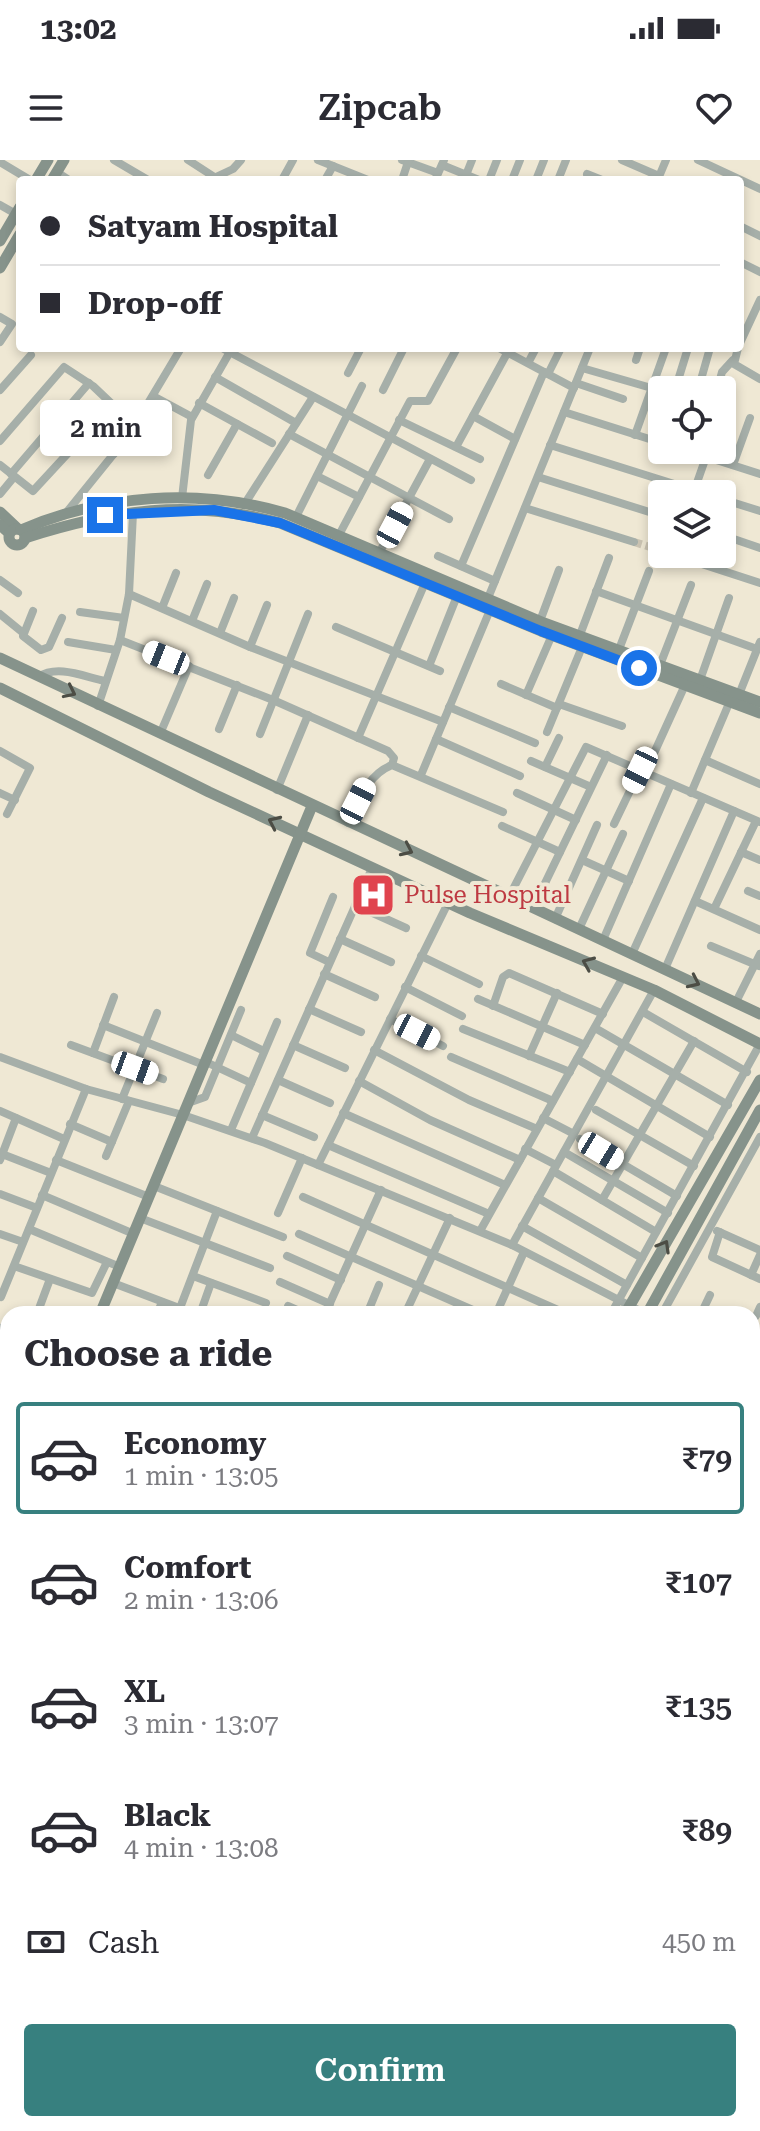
<!DOCTYPE html>
<meta charset="utf-8">
<style>
body{margin:0;font-family:"Roboto Serif",serif;background:#f7f7f7;color:#2b2b33;height:100vh;display:flex;flex-direction:column;font-size:30px;white-space:nowrap}
*{box-sizing:border-box;margin:0}
p{font-size:26px;color:#7c7c81}
.icon{flex:none;width:44px;height:44px;fill:none;stroke:currentColor;stroke-width:2;stroke-linecap:round;stroke-linejoin:round}
.map{position:relative;flex:1;overflow:hidden}
.side{position:absolute;left:0px;top:1146px;width:760px;height:826px;display:flex;flex-direction:column;background:#fff;border-radius:24px 24px 0 0;box-shadow:0 4px 12px #0003}
.side>*{flex:none}
.banner{position:absolute;left:16px;top:16px;width:728px;height:176px;border-radius:8px;box-shadow:0 4px 12px #0003;display:grid;align-content:center;height:176px;padding:0 24px;background:#fff}
.fabs{position:absolute;left:648px;top:216px;display:grid;gap:16px}
.fabs a{display:grid;place-items:center;width:88px;height:88px;border-radius:8px;background:#fff;box-shadow:0 4px 12px #0003;font-size:40px}
.end{position:absolute;width:36px;height:36px;margin:-18px;border:10px solid #1a73e8;background:#fff;box-shadow:0 0 0 4px #fff}
.from{border-radius:50%}
.bubble{position:absolute;height:56px;border-radius:8px;background:#fff;box-shadow:0 4px 12px #0003;font-size:26px;font-weight:600;line-height:56px;text-align:center}
.car{position:absolute;width:24px;height:48px;margin:-24px -12px;border-radius:10px;box-shadow:0 0 6px 2px #0007;background:linear-gradient(#fff 24%,#345 0 40%,#fff 0 76%,#345 0 86%,#fff 0)}
.banner b{display:flex;align-items:center;gap:28px;height:76px;font-size:30px}
.banner b+b{border-top:2px solid #e1e1e2}
.banner i{width:20px;height:20px;background:#2b2b33}
ul{padding:0;list-style:none}
li{display:flex;align-items:center;gap:24px;height:112px;margin:0 16px 12px;padding:0 8px;border:4px solid transparent;border-radius:8px}
li div{flex:1}
li b{display:block;font-size:30px}
li em{font-style:normal;font-weight:600}
li.selected{border-color:#37807f}
li>.icon{width:72px;height:72px;stroke-width:1.5}
h2{padding:0 24px;font-size:36px;line-height:96px}
.pay{display:flex;align-items:center;gap:20px;height:88px;padding:0 24px;font-size:30px}
.pay p{margin-inline-start:auto}
.primary-button{display:flex;gap:16px;margin-top:auto;padding:16px 24px}
.primary-button a{flex:1;height:92px;border-radius:8px;background:#37807f;color:#fff;font-size:32px;font-weight:600;line-height:92px;text-align:center}
.status{display:flex;justify-content:space-between;align-items:center;height:56px;padding:0 40px;background:#fff;direction:ltr}
.status svg{height:22px;fill:currentColor}
header{display:flex;justify-content:space-between;align-items:center;height:104px;padding:0 24px;background:#fff;font-size:36px;font-weight:600}
.map>svg:first-child{display:block}
.lines{fill:none;stroke-linecap:round;stroke-linejoin:round}
.street-tunnel{stroke:#cbc4b3;stroke-width:8;stroke-dasharray:8 4;stroke-linecap:butt}
.street{stroke:#a6afa9;stroke-width:8}
.secondary{stroke:#86938b;stroke-width:11}
.oneway{stroke:#4c4d45}
.route{stroke:#1a73e8;stroke-width:10}
.labels{text-anchor:middle;stroke-width:8;stroke-linejoin:round;paint-order:stroke}
.health-label{font-size:24px;fill:#be3a42;stroke:#efe8d4;text-anchor:start}
</style>
<div class="status"><b>13:02</b><svg viewBox="0 0 49 12"><path d="M0 12V9h3v3zM5 12V6h3v6zM10 12V3h3v9zM15 12V0h3v12zM26 1h20v11H26zM47 4h2v5h-2z"/></svg></div>
<header><svg class="icon" aria-label="menu" viewBox="0 0 24 24"><path d="M4 6h16M4 12h16M4 18h16"/></svg>Zipcab<svg class="icon" aria-label="heart" viewBox="0 0 24 24"><path d="M12 20l-8-8c-3-5 5-10 8-4 3-6 11-1 8 4z"/></svg></header>
<div class="map">
<svg width="760" height="1971" viewBox="0 0 760 1971">
<rect width="100%" height="100%" fill="#efe8d4"/>
<g class="lines">
<path class="street-tunnel" d="M634,382L657,389"/>
<g class="street">
<path d="M114,0L148,20"/>
<path d="M188,0L219,20"/>
<path d="M318,0L368,20"/>
<path d="M402,0L438,13"/>
<path d="M622,0L659,16"/>
<path d="M698,0L760,29"/>
<path d="M0,2L30,20"/>
<path d="M442,5L479,20"/>
<path d="M57,12L69,20"/>
<path d="M587,14L602,20"/>
<path d="M466,15L472,0"/>
<path d="M216,17L233,9L241,0"/>
<path d="M658,19L666,0"/>
<path d="M282,20L293,0"/>
<path d="M325,20L333,6"/>
<path d="M402,20L408,2"/>
<path d="M435,20L444,0"/>
<path d="M489,20L497,0"/>
<path d="M512,20L520,0"/>
<path d="M536,20L544,0"/>
<path d="M558,20L566,0"/>
<path d="M0,45L16,54"/>
<path d="M740,66L760,76"/>
<path d="M740,102L760,112"/>
<path d="M0,157L12,164L0,182"/>
<path d="M740,183L760,140"/>
<path d="M222,188L471,320"/>
<path d="M499,188L574,228"/>
<path d="M738,188L734,204L760,219"/>
<path d="M636,200L640,188"/>
<path d="M528,203L536,188"/>
<path d="M582,208L662,231"/>
<path d="M348,213L361,188"/>
<path d="M548,214L561,188"/>
<path d="M215,217L296,263"/>
<path d="M576,223L623,239"/>
<path d="M0,230L31,195"/>
<path d="M383,230L404,188"/>
<path d="M675,230L688,188"/>
<path d="M698,230L710,188"/>
<path d="M717,230L722,212L733,200"/>
<path d="M153,236L192,257"/>
<path d="M199,243L272,283"/>
<path d="M564,252L662,283"/>
<path d="M473,256L515,279"/>
<path d="M399,260L480,299"/>
<path d="M78,263L114,294"/>
<path d="M289,274L449,359"/>
<path d="M635,275L666,188"/>
<path d="M0,281L64,207L93,226L135,266"/>
<path d="M550,285L706,334"/>
<path d="M456,287L510,188"/>
<path d="M685,290L760,314"/>
<path d="M0,305L33,331L70,291"/>
<path d="M733,305L750,258"/>
<path d="M11,314L89,223"/>
<path d="M208,315L237,264"/>
<path d="M317,316L359,337"/>
<path d="M538,317L662,356"/>
<path d="M0,334L14,317"/>
<path d="M693,334L706,297"/>
<path d="M182,338L191,260L231,190"/>
<path d="M722,339L760,351"/>
<path d="M244,345L313,237"/>
<path d="M525,348L634,382"/>
<path d="M66,353L129,275L181,188"/>
<path d="M296,357L362,226"/>
<path d="M339,375L410,241H428L457,188"/>
<path d="M722,375L760,388"/>
<path d="M657,389L662,391"/>
<path d="M671,394L760,423"/>
<path d="M438,396L495,421"/>
<path d="M377,397L430,299"/>
<path d="M461,406L544,212"/>
<path d="M0,420L18,433"/>
<path d="M596,431L757,489"/>
<path d="M129,434L250,487L443,562"/>
<path d="M486,443L590,188"/>
<path d="M162,448L176,413"/>
<path d="M33,451L23,476L41,490L49,487L62,458"/>
<path d="M80,452L124,458"/>
<path d="M0,454L22,472"/>
<path d="M192,461L207,424"/>
<path d="M540,461L559,410"/>
<path d="M336,467L440,511"/>
<path d="M220,473L234,438"/>
<path d="M120,480L273,540L388,591L394,598L392,605"/>
<path d="M578,480L609,398"/>
<path d="M68,482L116,490"/>
<path d="M250,487L267,445"/>
<path d="M618,492L649,411"/>
<path d="M660,505L691,425"/>
<path d="M429,506L457,436"/>
<path d="M39,517C57,504 85,517 105,521"/>
<path d="M700,520L729,438"/>
<path d="M501,524L557,548"/>
<path d="M526,535L552,475"/>
<path d="M738,537L760,482"/>
<path d="M559,544L622,566"/>
<path d="M98,546L120,480L129,434L133,353"/>
<path d="M449,547L535,583"/>
<path d="M219,569L237,525"/>
<path d="M547,572L582,487"/>
<path d="M160,574L189,506"/>
<path d="M260,574L308,454"/>
<path d="M358,578L425,423"/>
<path d="M436,579L520,616"/>
<path d="M0,591L30,608L7,654"/>
<path d="M655,591L685,525"/>
<path d="M705,600L760,624"/>
<path d="M531,601L591,627"/>
<path d="M545,607L559,578"/>
<path d="M421,615L490,450"/>
<path d="M277,630L308,555"/>
<path d="M0,633L15,640"/>
<path d="M517,633L576,660"/>
<path d="M691,633L730,541"/>
<path d="M348,663C359,641 367,615 392,605L503,652"/>
<path d="M614,664L640,610"/>
<path d="M502,666L560,692"/>
<path d="M741,692L760,700"/>
<path d="M582,700L629,721"/>
<path d="M748,731L760,736"/>
<path d="M509,737L586,587L760,662"/>
<path d="M695,741L760,770"/>
<path d="M355,745L406,768"/>
<path d="M533,748L607,595"/>
<path d="M714,749L756,661"/>
<path d="M555,759L597,665"/>
<path d="M579,769L623,674"/>
<path d="M340,779L391,802"/>
<path d="M603,780L671,624"/>
<path d="M711,786L759,806"/>
<path d="M632,794L703,638"/>
<path d="M421,796L479,824"/>
<path d="M329,802L310,793L333,737"/>
<path d="M665,809L734,651"/>
<path d="M324,814L375,837"/>
<path d="M405,827L462,856"/>
<path d="M478,839L585,885"/>
<path d="M736,842L760,794"/>
<path d="M493,846L503,817L509,813L603,854"/>
<path d="M309,849L361,872"/>
<path d="M643,852L747,912"/>
<path d="M390,859L443,886"/>
<path d="M103,865L204,905"/>
<path d="M595,868L728,945"/>
<path d="M463,869L570,912"/>
<path d="M231,875L264,891"/>
<path d="M71,885L163,919"/>
<path d="M293,885L345,908"/>
<path d="M374,890L469,940L537,969"/>
<path d="M93,893L114,837"/>
<path d="M529,896L557,833"/>
<path d="M0,897L86,929L183,955L265,983L512,1085L646,1154"/>
<path d="M451,897L553,941"/>
<path d="M577,899L710,977"/>
<path d="M206,902L251,923"/>
<path d="M278,920L330,943"/>
<path d="M359,921L430,960L520,1000"/>
<path d="M122,939L157,853"/>
<path d="M188,943L205,937L241,850"/>
<path d="M596,950L694,1006"/>
<path d="M0,951L64,979"/>
<path d="M343,953L505,1025"/>
<path d="M262,955L314,977"/>
<path d="M543,958L574,974"/>
<path d="M70,964L112,982"/>
<path d="M231,970L277,862"/>
<path d="M252,978L372,708"/>
<path d="M580,979L677,1036"/>
<path d="M328,985L489,1054"/>
<path d="M525,989L556,1005"/>
<path d="M564,992L668,1053"/>
<path d="M2,994L51,1013"/>
<path d="M106,996L129,941"/>
<path d="M0,1000L16,958"/>
<path d="M56,1000L149,1037"/>
<path d="M318,1005L448,743"/>
<path d="M553,1011L656,1072"/>
<path d="M154,1026L283,1077"/>
<path d="M0,1034L37,1048"/>
<path d="M42,1035L134,1074"/>
<path d="M303,1037L567,1154"/>
<path d="M538,1038L642,1098"/>
<path d="M602,1040L694,881"/>
<path d="M278,1053L302,998"/>
<path d="M140,1058L270,1108"/>
<path d="M522,1066L627,1125"/>
<path d="M29,1069L120,1107"/>
<path d="M480,1071L623,817"/>
<path d="M717,1071L760,1090"/>
<path d="M720,1072L712,1097L760,1119"/>
<path d="M0,1074L23,1082"/>
<path d="M299,1074L482,1154"/>
<path d="M512,1085L654,830"/>
<path d="M287,1096L341,1120"/>
<path d="M14,1106L92,1133L107,1102"/>
<path d="M751,1115L760,1095"/>
<path d="M193,1116L266,1143"/>
<path d="M280,1122L330,1144"/>
<path d="M113,1123L195,1154"/>
<path d="M1,1137L86,929"/>
<path d="M288,1146L306,1154"/>
<path d="M180,1148L217,1051"/>
<path d="M37,1154L50,1119"/>
<path d="M157,1154L162,1142"/>
<path d="M200,1154L211,1123"/>
<path d="M325,1154L381,1030"/>
<path d="M367,1154L379,1125"/>
<path d="M405,1154L450,1058"/>
<path d="M496,1154L524,1092"/>
<path d="M611,1154L760,884"/>
<path d="M662,1154L760,977"/>
<path d="M701,1154L710,1135"/>
<path d="M756,1156L760,1147"/>
<path d="M0,1168L8,1172"/>
<path d="M752,1174L760,1177"/>
<path d="M1,1213L8,1196"/>
<path d="M752,1214L760,1217"/>
<path d="M752,1254L760,1257"/>
<path d="M752,1295L760,1281"/>
<path d="M0,1309L8,1290"/>
<path d="M0,1318L8,1322"/>
<path d="M752,1343L760,1347"/>
<path d="M752,1384L760,1389"/>
<path d="M752,1426L760,1430"/>
<path d="M752,1495L760,1482"/>
<path d="M752,1551L760,1538"/>
<path d="M752,1584L760,1585"/>
<path d="M0,1814L8,1819"/>
<path d="M752,1891L760,1876"/>
<path d="M319,1964L322,1971"/>
<path d="M502,1964L515,1971"/>
<path d="M138,1971L142,1964"/>
<path d="M184,1971L188,1964"/>
<path d="M375,1971L384,1964"/>
<path d="M447,1971L454,1964"/>
<path d="M710,1971L714,1964"/>
</g>
<g class="secondary">
<path d="M36,20L48,0"/>
<path d="M52,20L64,0"/>
<path d="M0,81L20,47"/>
<path d="M0,108L20,74"/>
<path d="M0,352L18,369"/>
<path d="M0,365L9,373"/>
<circle cx="17" cy="377" r="8"/>
<path d="M21,370C104,334 198,328 285,353L544,463L760,542"/>
<path d="M25,378C113,350 189,338 280,363L541,471L760,553"/>
<path d="M0,498L760,854"/>
<path d="M0,528L209,632L470,753L654,830L760,884"/>
<path d="M100,1154L312,646"/>
<path d="M625,1154L760,920"/>
<path d="M647,1154L760,950"/>
<path d="M0,1392L8,1375"/>
<path d="M153,1971L157,1964"/>
<path d="M171,1971L175,1964"/>
</g>
</g>
<defs><path id="oneway-chevron" d="M-2-3.5L2.5 0L-2 3.5" fill="none" stroke-width="1.6" stroke-linecap="round" stroke-linejoin="round" transform="scale(2)"/></defs>
<g class="oneway">
<use href="#oneway-chevron" transform="translate(70 532) rotate(26)"/>
<use href="#oneway-chevron" transform="translate(274 662) rotate(-155)"/>
<use href="#oneway-chevron" transform="translate(407 690) rotate(25)"/>
<use href="#oneway-chevron" transform="translate(588 803) rotate(-157)"/>
<use href="#oneway-chevron" transform="translate(694 822) rotate(25)"/>
<use href="#oneway-chevron" transform="translate(664 1086) rotate(-60)"/>
</g>
<g class="lines">
<path class="route" d="M105,355L214,350L280,363L541,471L639,508"/>
</g>
<defs>
<g id="hospital-square" transform="scale(2.3)"><rect x="-9" y="-9" width="18" height="18" rx="4" fill="#e0444e" stroke="#efe8d4"/><path d="M-5-5h3v3.5h4V-5h3V5h-3V1.5h-4V5h-3Z" fill="#fff"/></g>
</defs>
<g fill-rule="evenodd">
<use href="#hospital-square" x="373" y="735"/>
</g>
<g class="labels">
<g class="health-label">
<text x="404" y="743">Pulse Hospital</text>
</g>
</g>
</svg>
<div class="fabs">
<a><svg class="icon" aria-label="locate" viewBox="0 0 24 24"><circle cx="12" cy="12" r="6"/><path d="M12 2v4M12 18v4M2 12h4M18 12h4"/></svg></a>
<a><svg class="icon" aria-label="layers" viewBox="0 0 24 24"><path d="M12 4l9 5-9 5-9-5zM3 14l9 5 9-5"/></svg></a>
</div>
<i class="end from" style="left:639px;top:508px"></i>
<i class="end" style="left:105px;top:355px"></i>
<div class="bubble" style="left:40px;top:240px;width:132px">2 min</div>
<i class="car" style="left:395px;top:365px;rotate:28deg"></i>
<i class="car" style="left:166px;top:498px;rotate:292deg"></i>
<i class="car" style="left:640px;top:610px;rotate:206deg"></i>
<i class="car" style="left:358px;top:641px;rotate:27deg"></i>
<i class="car" style="left:417px;top:872px;rotate:117deg"></i>
<i class="car" style="left:135px;top:908px;rotate:110deg"></i>
<i class="car" style="left:601px;top:991px;rotate:121deg"></i>
<div class="banner">
<b><i class="from"></i>Satyam Hospital</b>
<b><i></i>Drop-off</b>
</div>
<section class="side">
<h2>Choose a ride</h2>
<ul>
<li class="selected"><svg class="icon" aria-label="car" viewBox="0 0 24 24"><path d="M5 17H2v-5l4-1 3-4h7l3 4 3 1v5h-3M9 17h6M6 11h13"/><circle cx="7" cy="17" r="2"/><circle cx="17" cy="17" r="2"/></svg><div><b>Economy</b><p>1 min · 13:05</p></div><em>₹79</em></li>
<li><svg class="icon" aria-label="car" viewBox="0 0 24 24"><path d="M5 17H2v-5l4-1 3-4h7l3 4 3 1v5h-3M9 17h6M6 11h13"/><circle cx="7" cy="17" r="2"/><circle cx="17" cy="17" r="2"/></svg><div><b>Comfort</b><p>2 min · 13:06</p></div><em>₹107</em></li>
<li><svg class="icon" aria-label="car" viewBox="0 0 24 24"><path d="M5 17H2v-5l4-1 3-4h7l3 4 3 1v5h-3M9 17h6M6 11h13"/><circle cx="7" cy="17" r="2"/><circle cx="17" cy="17" r="2"/></svg><div><b>XL</b><p>3 min · 13:07</p></div><em>₹135</em></li>
<li><svg class="icon" aria-label="car" viewBox="0 0 24 24"><path d="M5 17H2v-5l4-1 3-4h7l3 4 3 1v5h-3M9 17h6M6 11h13"/><circle cx="7" cy="17" r="2"/><circle cx="17" cy="17" r="2"/></svg><div><b>Black</b><p>4 min · 13:08</p></div><em>₹89</em></li>
</ul>
<div class="pay"><svg class="icon" aria-label="cash" viewBox="0 0 24 24"><path d="M3 7h18v10H3z"/><circle cx="12" cy="12" r="2"/></svg>Cash<p>450 m</p></div>
<div class="primary-button"><a>Confirm</a></div>
</section>
</div>
